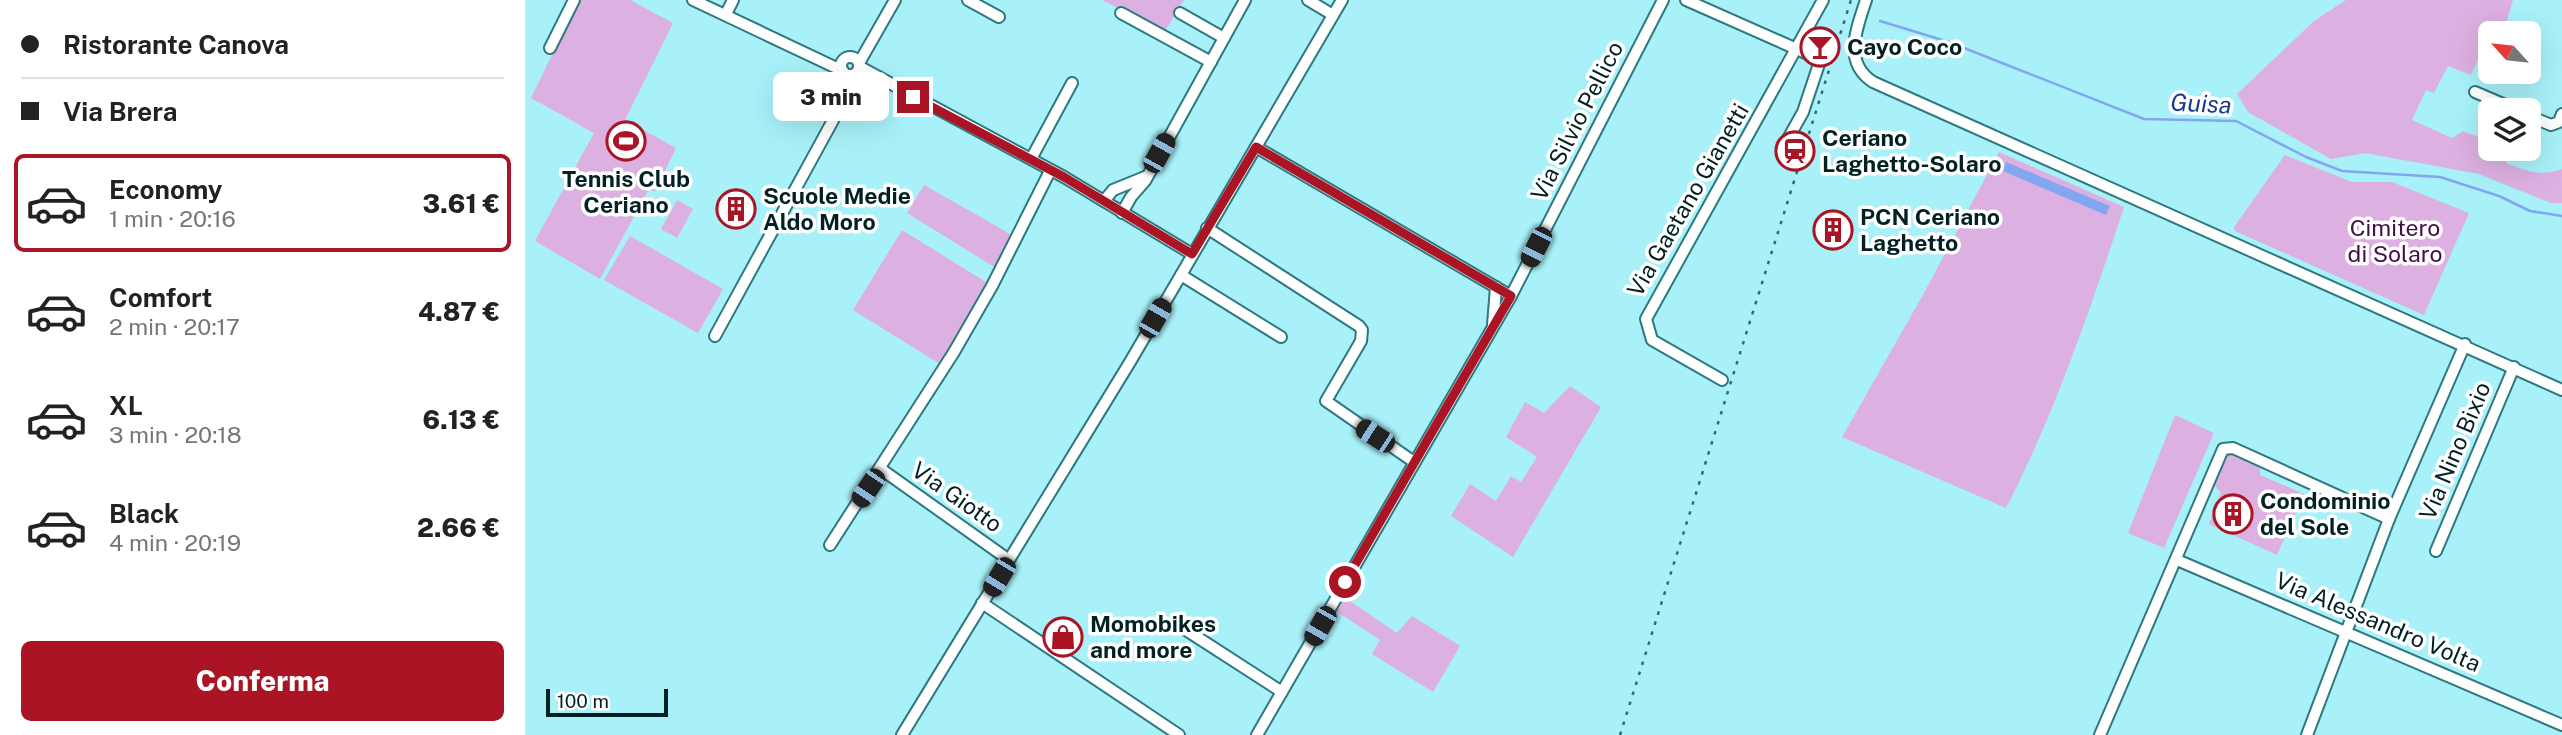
<!DOCTYPE html>
<html lang="it">
<meta charset="utf-8">
<style>
body{margin:0;font-family:"Public Sans",sans-serif;background:#f2f2f2;color:#222;height:100vh;display:flex;flex-direction:column;font-size:26px;white-space:nowrap}
*{box-sizing:border-box;margin:0}
p{font-size:23px;color:#767676}
.icon{flex:none;width:38px;height:38px;fill:none;stroke:currentColor;stroke-width:2;stroke-linecap:round;stroke-linejoin:round}
.map{position:relative;flex:1;overflow:hidden}
.drawer{display:flex;flex-direction:column;background:#fff;width:525px}
.drawer>*{flex:none}
.guide{display:grid;align-content:center;height:154px;padding:0 21px;background:#fff}
.needle{width:46px;rotate:297deg}
.tools{position:absolute;left:1953px;top:21px;display:grid;gap:14px}
.tools a{display:grid;place-items:center;width:63px;height:63px;border-radius:10px;background:#fff;box-shadow:0 7px 28px #0002;font-size:35px}
.scale{position:absolute;left:21px;bottom:18px;width:122px;box-sizing:border-box;padding-left:7px;border:4px solid #022123;border-top:0;font-size:19px;line-height:24px;white-space:nowrap;color:#022123;-webkit-text-stroke:5px #fff;paint-order:stroke}
.end{position:absolute;width:32px;height:32px;margin:-16px;border:9px solid #aa1425;background:#fff;box-shadow:0 0 0 4px #fff}
.from{border-radius:50%}
.bubble{position:absolute;height:49px;border-radius:10px;background:#fff;box-shadow:0 7px 28px #0002;font-size:23px;font-weight:800;line-height:49px;text-align:center}
.car{position:absolute;width:21px;height:42px;margin:-21px -10px;border-radius:9px;box-shadow:0 0 5px 2px #0007;background:linear-gradient(#222 24%,#8ab4d8 0 40%,#222 0 76%,#8ab4d8 0 86%,#222 0)}
.guide b{display:flex;align-items:center;gap:24px;height:66px;font-size:26px}
.guide b+b{border-top:2px solid #e0e0e0}
.guide i{width:18px;height:18px;background:#222}
ul{padding:0;list-style:none}
li{display:flex;align-items:center;gap:21px;height:98px;margin:0 14px 10px;padding:0 7px;border:4px solid transparent;border-radius:10px}
li div{flex:1}
li b{display:block;font-size:26px}
li em{font-style:normal;font-weight:800}
li.selected{border-color:#aa1425}
li>.icon{width:63px;height:63px;stroke-width:1.5}
.primary-button{display:flex;gap:14px;margin-top:auto;padding:14px 21px}
.primary-button a{flex:1;height:80px;border-radius:10px;background:#aa1425;color:#fff;font-size:28px;font-weight:800;line-height:80px;text-align:center}
main{display:flex;flex:1;min-height:0}
.map>svg:first-child{display:block}
.green{fill:#dcb0e1}
.water{fill:#82a6f0}
.lines{fill:none;stroke-linecap:round;stroke-linejoin:round}
.stream{stroke:#82a6f0;stroke-width:2.5}
.minor-casing{stroke:#2e797f;stroke-width:14}
.minor{stroke:#fff;stroke-width:10}
.rail{stroke:#3b686c;stroke-width:2.5;stroke-dasharray:3.5 7;stroke-linecap:butt}
.route{stroke:#aa1425;stroke-width:9}
.labels{text-anchor:middle;stroke-width:7;stroke-linejoin:round;paint-order:stroke}
.poi-label{font-size:23px;font-weight:bold;fill:#022123;stroke:#fff;text-anchor:start}
.street-label{font-size:23px;fill:#022123;stroke:#fff}
.park-label{font-size:23px;fill:#440c4a;stroke:#fff}
.water-label{font-size:24px;font-style:italic;fill:#163a8d;stroke:#fff}
</style>
<main>
<section class="drawer">
<div class="guide">
<b><i class="from"></i>Ristorante Canova</b>
<b><i></i>Via Brera</b>
</div>
<ul>
<li class="selected"><svg class="icon" aria-label="car" viewBox="0 0 24 24"><path d="M5 17H2v-5l4-1 3-4h7l3 4 3 1v5h-3M9 17h6M6 11h13"/><circle cx="7" cy="17" r="2"/><circle cx="17" cy="17" r="2"/></svg><div><b>Economy</b><p>1 min · 20:16</p></div><em>3.61 €</em></li>
<li><svg class="icon" aria-label="car" viewBox="0 0 24 24"><path d="M5 17H2v-5l4-1 3-4h7l3 4 3 1v5h-3M9 17h6M6 11h13"/><circle cx="7" cy="17" r="2"/><circle cx="17" cy="17" r="2"/></svg><div><b>Comfort</b><p>2 min · 20:17</p></div><em>4.87 €</em></li>
<li><svg class="icon" aria-label="car" viewBox="0 0 24 24"><path d="M5 17H2v-5l4-1 3-4h7l3 4 3 1v5h-3M9 17h6M6 11h13"/><circle cx="7" cy="17" r="2"/><circle cx="17" cy="17" r="2"/></svg><div><b>XL</b><p>3 min · 20:18</p></div><em>6.13 €</em></li>
<li><svg class="icon" aria-label="car" viewBox="0 0 24 24"><path d="M5 17H2v-5l4-1 3-4h7l3 4 3 1v5h-3M9 17h6M6 11h13"/><circle cx="7" cy="17" r="2"/><circle cx="17" cy="17" r="2"/></svg><div><b>Black</b><p>4 min · 20:19</p></div><em>2.66 €</em></li>
</ul>
<div class="primary-button"><a>Conferma</a></div>
</section>
<div class="map">
<svg width="2037" height="735" viewBox="0 0 2037 735">
<rect width="100%" height="100%" fill="#a8f1f8"/>
<g class="green">
<path d="M54,0H105L148,23L100,120L151,148L130,192L124,189L75,279L10,241L69,133L6,98Z"/>
<path d="M577,0H659L640,31Z"/>
<path d="M1821,0H1988L1980,27L1966,29L1946,75L1923,66L1909,93L1901,90L1887,120L1927,138L1938,131L1961,140L1965,138V149H1987L1981,163C2002,171 2015,177 2037,169V203H2026L1954,174L1840,153L1806,159L1723,112L1712,94L1789,21Z"/>
<path d="M1474,152L1599,207C1565,310 1530,413 1481,508L1317,437L1399,293Z"/>
<path d="M1760,155L1827,182H1867L1944,213L1899,315L1710,231L1709,227Z"/>
<path d="M399,185L487,235L471,268L382,213Z"/>
<path d="M152,200L168,209L152,238L136,229Z"/>
<path d="M377,230L464,284L415,364L328,310Z"/>
<path d="M105,236L198,289L173,333L79,280Z"/>
<path d="M1045,386L1076,407L988,557L926,516L945,484L971,501L986,476L996,482L1012,457L981,437L1000,402L1019,413Z"/>
<path d="M1650,415L1689,433L1639,548L1603,533Z"/>
<path d="M1705,453L1735,466V475L1779,494L1752,555L1684,524L1696,492L1687,483L1699,455Z"/>
<path d="M819,597L872,633L887,616L935,646L908,692L847,654L855,640L811,611Z"/>
</g>
<path class="water" d="M1481,162L1585,206L1581,215L1478,171Z"/>
<g class="lines">
<path class="stream" d="M1355,21L1424,42L1619,119L1711,121L1781,157L1817,171L1915,177L1974,196L2005,211L2037,216"/>
<g class="minor-casing">
<g id="minor">
<path d="M168,0L318,71"/>
<path d="M443,0L474,17"/>
<path d="M783,0L808,15"/>
<path d="M1161,0L1292,58L1294,64L1278,112L1264,137"/>
<path d="M1341,0C1332,28 1317,62 1348,82L2037,390"/>
<path d="M596,13L686,62"/>
<path d="M655,13L699,38"/>
<path d="M201,14L208,0"/>
<path d="M25,48L49,0"/>
<circle cx="325" cy="66" r="9"/>
<path d="M334,63L370,0"/>
<path d="M335,67L539,177L667,254"/>
<path d="M1950,92L1992,110"/>
<path d="M2004,116L2026,125L2034,122L2037,114"/>
<path d="M731,147L986,296"/>
<path d="M506,159L547,83"/>
<path d="M579,201L588,190L620,177"/>
<path d="M597,213L606,197L620,181L720,0"/>
<path d="M682,228L834,326L837,330L836,341L801,401L889,462"/>
<path d="M656,275L756,337"/>
<path d="M968,325L971,287"/>
<path d="M190,336L324,91L330,74"/>
<path d="M1197,380L1127,340L1121,319L1298,0"/>
<path d="M356,469L484,560"/>
<path d="M305,545L429,352L467,286L525,171"/>
<path d="M1911,551L1989,367"/>
<path d="M1652,560L2037,725"/>
<path d="M457,603L654,735"/>
<path d="M661,630L757,692"/>
<path d="M377,735L605,362L817,0"/>
<path d="M732,735L986,296L1138,0"/>
<path d="M1575,735L1698,449L1708,448L1864,519"/>
<path d="M1782,735L1864,519L1940,344"/>
</g>
</g>
<use href="#minor" class="minor"/>
<path class="rail" d="M1095,735L1326,0"/>
</g>
<g class="lines">
<path class="route" d="M388,97L539,177L667,254L731,147L986,296L820,582"/>
</g>
<defs>
<g id="bar-ring" transform="scale(2.0125)"><circle r="9.5" fill="#fff" stroke="#aa1425" stroke-width="1.5"/><path d="M-6-5H6L.8 .8V4.5H3.5V6h-7V4.5H-.8V.8Z" fill="#aa1425"/></g>
<g id="stadium-ring" transform="scale(2.0125)"><circle r="9.5" fill="#fff" stroke="#aa1425" stroke-width="1.5"/><path d="M0-5a6.5 5 0 1 0 0 10a6.5 5 0 1 0 0-10ZM-3.5-1.8h7v3.6h-7Z" fill="#aa1425"/></g>
<g id="station-ring" transform="scale(2.0125)"><circle r="9.5" fill="#fff" stroke="#aa1425" stroke-width="1.5"/><path d="M-3-6H3Q5-6 5-4V2Q5 4 3 4L4.5 6H3L1.5 4h-3L-3 6H-4.5L-3 4Q-5 4-5 2V-4Q-5-6-3-6ZM-3.5-4v3h7v-3ZM-3.5 1v1.5H-2V1ZM2 1v1.5H3.5V1Z" fill="#aa1425"/></g>
<g id="building-ring" transform="scale(2.0125)"><circle r="9.5" fill="#fff" stroke="#aa1425" stroke-width="1.5"/><path d="M-4-6H4V6H1V3H-1V6H-4ZM-2.5-4.3h1.7v1.8h-1.7ZM.8-4.3h1.7v1.8H.8ZM-2.5-1h1.7V.8h-1.7ZM.8-1h1.7V.8H.8Z" fill="#aa1425"/></g>
<g id="shop-ring" transform="scale(2.0125)"><circle r="9.5" fill="#fff" stroke="#aa1425" stroke-width="1.5"/><path d="M-5-2.5h2.3a2.7 3.5 0 0 1 5.4 0H5L5.5 6h-11ZM-1.5-2.5h3a1.5 2.3 0 0 0-3 0Z" fill="#aa1425"/></g>
</defs>
<g fill-rule="evenodd">
<use href="#bar-ring" x="1295" y="47"/>
<use href="#stadium-ring" x="101" y="141"/>
<use href="#station-ring" x="1270" y="151"/>
<use href="#building-ring" x="211" y="209"/>
<use href="#building-ring" x="1308" y="230"/>
<use href="#building-ring" x="1708" y="514"/>
<use href="#shop-ring" x="538" y="637"/>
</g>
<g class="labels">
<g class="poi-label">
<text x="1322" y="55">Cayo Coco</text>
<text x="1297" y="146">Ceriano<tspan x="1297" dy="26">Laghetto-Solaro</tspan></text>
<text x="101" y="187" text-anchor="middle">Tennis Club<tspan x="101" dy="26">Ceriano</tspan></text>
<text x="238" y="204">Scuole Medie<tspan x="238" dy="26">Aldo Moro</tspan></text>
<text x="1335" y="225">PCN Ceriano<tspan x="1335" dy="26">Laghetto</tspan></text>
<text x="1735" y="509">Condominio<tspan x="1735" dy="26">del Sole</tspan></text>
<text x="565" y="632">Momobikes<tspan x="565" dy="26">and more</tspan></text>
</g>
<g class="street-label">
<text transform="translate(1052 121) rotate(-63)" y="8">Via Silvio Pellico</text>
<text transform="translate(1163 200) rotate(-60)" y="8">Via Gaetano Gianetti</text>
<text transform="translate(1930 451) rotate(-67)" y="8">Via Nino Bixio</text>
<text transform="translate(432 497) rotate(35)" y="8">Via Giotto</text>
<text transform="translate(1853 622) rotate(23)" y="8">Via Alessandro Volta</text>
</g>
<g class="park-label">
<text x="1870" y="236">Cimitero<tspan x="1870" dy="26">di Solaro</tspan></text>
</g>
<g class="water-label">
<text transform="translate(1676 104) rotate(3)" y="8">Guisa</text>
</g>
</g>
</svg>
<div class="tools">
<a><svg class="needle" viewBox="-14 -14 28 28"><path d="M0-13l5 13h-10z" fill="#e53935"/><path d="M0 13l5-13h-10z" fill="#767676"/></svg></a>
<a><svg class="icon" aria-label="layers" viewBox="0 0 24 24"><path d="M12 4l9 5-9 5-9-5zM3 14l9 5 9-5"/></svg></a>
</div>
<div class="scale">100 m</div>
<i class="end from" style="left:820px;top:582px"></i>
<i class="end" style="left:388px;top:97px"></i>
<div class="bubble" style="left:248px;top:72px;width:116px">3 min</div>
<i class="car" style="left:634px;top:153px;rotate:29deg"></i>
<i class="car" style="left:1011px;top:247px;rotate:207deg"></i>
<i class="car" style="left:630px;top:318px;rotate:30deg"></i>
<i class="car" style="left:850px;top:436px;rotate:303deg"></i>
<i class="car" style="left:343px;top:488px;rotate:214deg"></i>
<i class="car" style="left:474px;top:577px;rotate:211deg"></i>
<i class="car" style="left:795px;top:626px;rotate:210deg"></i>
</div>
</main>
